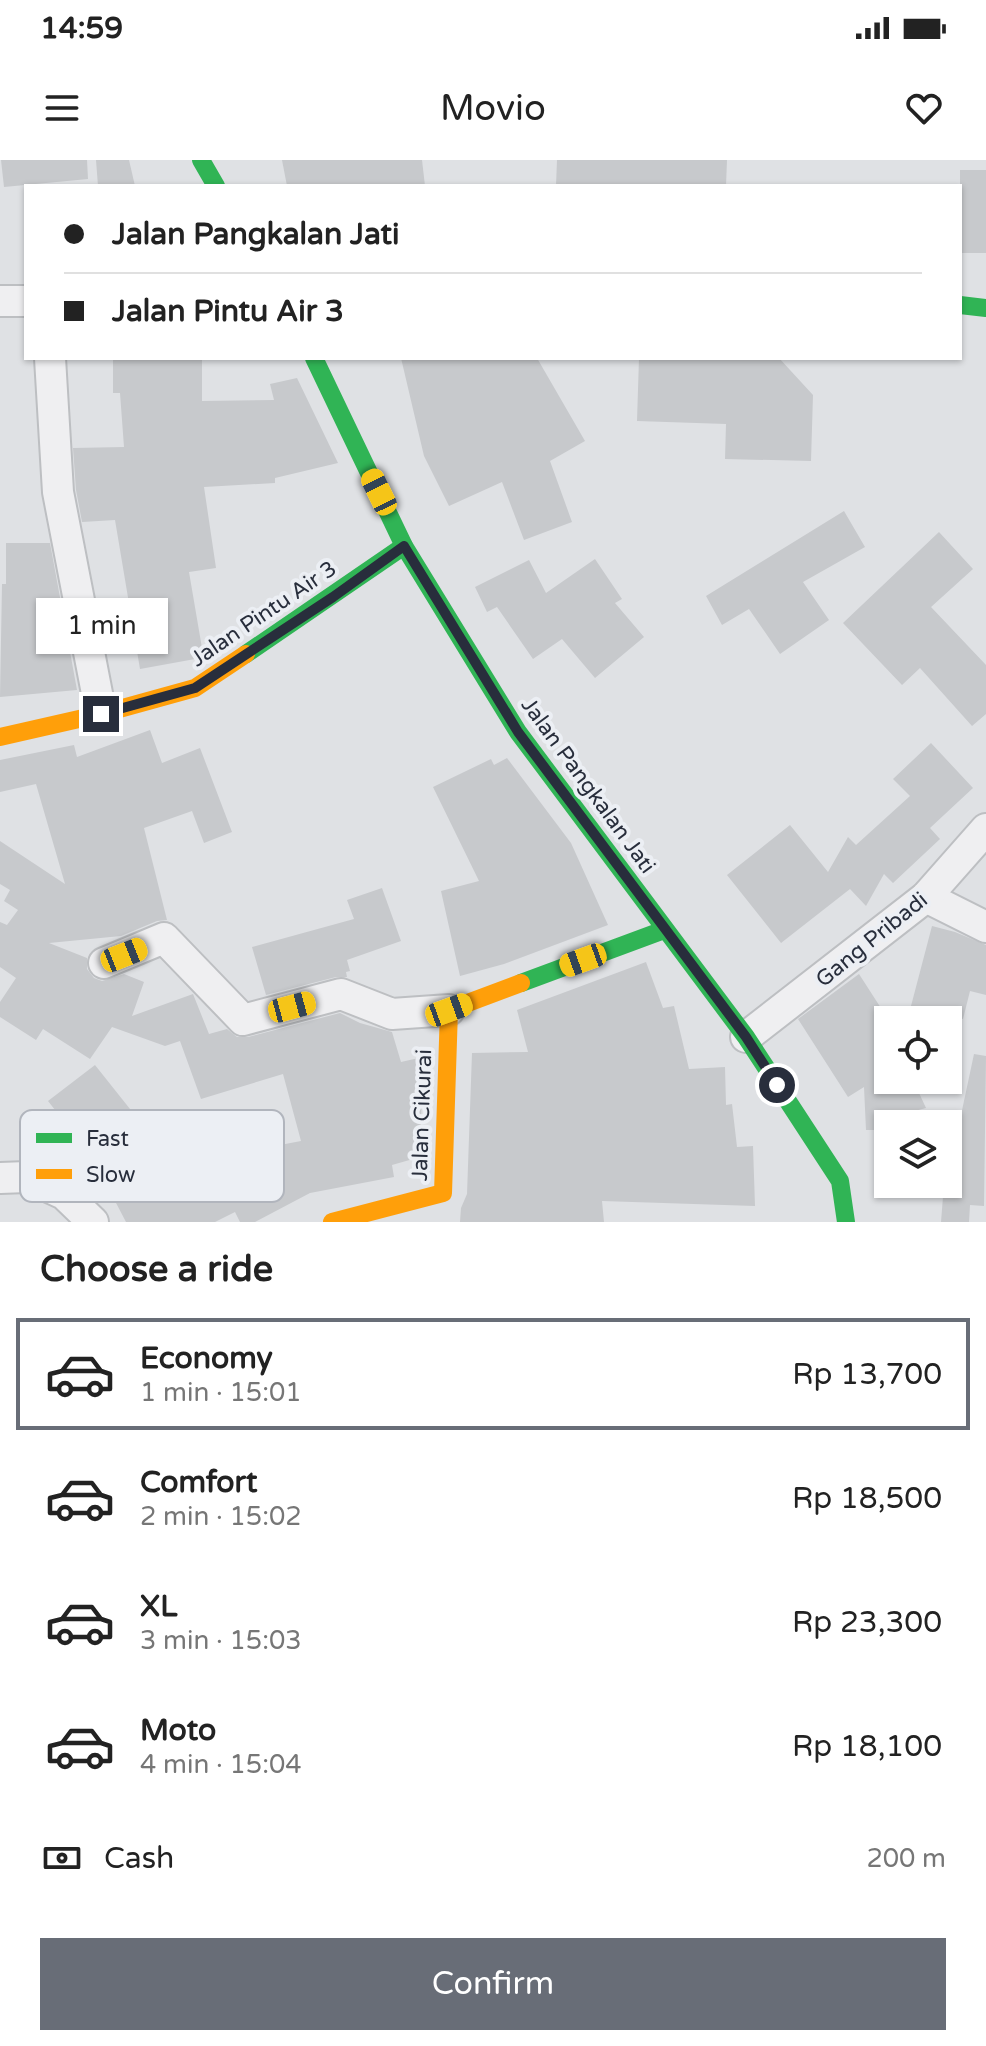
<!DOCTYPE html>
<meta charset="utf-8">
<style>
body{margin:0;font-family:"Varela Round",sans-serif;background:#f2f2f2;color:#222;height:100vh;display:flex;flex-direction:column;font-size:30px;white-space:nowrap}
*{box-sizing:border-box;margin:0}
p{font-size:26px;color:#767676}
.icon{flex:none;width:44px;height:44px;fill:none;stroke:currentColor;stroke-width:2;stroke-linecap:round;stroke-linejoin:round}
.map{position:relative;height:1062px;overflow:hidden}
.details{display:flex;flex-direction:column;background:#fff;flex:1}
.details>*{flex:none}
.banner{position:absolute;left:24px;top:24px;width:938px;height:176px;border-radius:0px;box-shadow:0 2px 6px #0004;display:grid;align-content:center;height:176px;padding:0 40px;background:#fff}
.tools{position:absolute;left:874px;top:846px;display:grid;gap:16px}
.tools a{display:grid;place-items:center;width:88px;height:88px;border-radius:0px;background:#fff;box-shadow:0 2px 6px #0004;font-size:40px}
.end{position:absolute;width:36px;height:36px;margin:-18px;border:10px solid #282e3c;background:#fff;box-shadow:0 0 0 4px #fff}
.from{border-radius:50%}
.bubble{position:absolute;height:56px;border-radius:0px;background:#fff;box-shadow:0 2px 6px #0004;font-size:26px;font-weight:600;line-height:56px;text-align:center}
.car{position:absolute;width:24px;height:48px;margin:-24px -12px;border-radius:10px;box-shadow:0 0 6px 2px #0007;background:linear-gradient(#f5c518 24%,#345 0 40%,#f5c518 0 76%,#345 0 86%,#f5c518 0)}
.banner b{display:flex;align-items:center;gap:28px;height:76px;font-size:30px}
.banner b+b{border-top:2px solid #e0e0e0}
.banner i{width:20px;height:20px;background:#222}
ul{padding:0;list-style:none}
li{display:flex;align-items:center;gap:24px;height:112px;margin:0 16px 12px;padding:0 24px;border:4px solid transparent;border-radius:0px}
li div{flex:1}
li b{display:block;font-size:30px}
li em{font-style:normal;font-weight:600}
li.on{border-color:#686d77}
li>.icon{width:72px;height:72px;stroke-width:1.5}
h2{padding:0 40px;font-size:36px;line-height:96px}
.pay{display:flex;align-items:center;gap:20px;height:88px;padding:0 40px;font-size:30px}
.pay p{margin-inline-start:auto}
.cta{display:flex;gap:16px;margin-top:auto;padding:16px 40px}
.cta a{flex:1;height:92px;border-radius:0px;background:#686d77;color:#fff;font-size:32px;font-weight:600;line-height:92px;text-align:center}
.status{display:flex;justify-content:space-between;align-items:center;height:56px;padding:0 40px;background:#fff;direction:ltr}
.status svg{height:22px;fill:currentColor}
header{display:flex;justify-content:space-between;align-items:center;height:104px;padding:0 40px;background:#fff;font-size:36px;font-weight:600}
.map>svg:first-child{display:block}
.building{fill:#c7c9cc}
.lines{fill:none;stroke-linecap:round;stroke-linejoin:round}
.street-casing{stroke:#bdbfc2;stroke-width:34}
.street{stroke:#efeff1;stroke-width:30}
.fast{stroke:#30b455;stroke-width:18}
.slow{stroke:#ff9f0a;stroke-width:18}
.route{stroke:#282e3c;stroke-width:10}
.labels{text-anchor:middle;stroke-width:8;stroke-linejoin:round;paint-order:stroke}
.street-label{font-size:22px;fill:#282e3c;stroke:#eceff4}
.key{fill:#eceff4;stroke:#b1b5bd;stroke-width:2}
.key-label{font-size:22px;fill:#282e3c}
</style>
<div class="status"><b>14:59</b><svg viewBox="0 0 49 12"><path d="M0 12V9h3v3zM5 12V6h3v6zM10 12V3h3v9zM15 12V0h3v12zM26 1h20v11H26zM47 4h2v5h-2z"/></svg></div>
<header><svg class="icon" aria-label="menu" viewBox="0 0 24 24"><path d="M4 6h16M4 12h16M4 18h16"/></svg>Movio<svg class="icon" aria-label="heart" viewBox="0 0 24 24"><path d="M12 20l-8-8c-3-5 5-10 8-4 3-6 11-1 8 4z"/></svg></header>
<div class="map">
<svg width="986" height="1062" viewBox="0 0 986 1062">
<rect width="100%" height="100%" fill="#dfe1e4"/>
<g class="building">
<path d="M1,0H87L88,19L4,27Z"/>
<path d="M96,0H129L135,26H98Z"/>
<path d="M282,0H422L425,26H287Z"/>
<path d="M557,0H727L726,26H556Z"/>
<rect x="960" y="10" width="26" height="83"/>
<path d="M113,198H202V241L274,240L270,224L297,218L338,303L275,318V323L204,327L216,408L189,412L203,494L195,499L140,509L115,360L82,362L76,330L73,288L124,287L120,233H113Z"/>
<path d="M401,198H537L585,281L550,301L572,362L524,380L502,322L449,346L424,296Z"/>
<path d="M639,198H779L813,235L811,301L725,299L726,264L637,261Z"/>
<path d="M844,351L865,387L803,422L829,460L780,494L749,449L722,465L706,436Z"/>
<path d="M939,372L973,409L931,447L986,505V554L972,566L920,508L902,525L843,463Z"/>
<path d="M6,383H50L77,530L0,537L2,424H6Z"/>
<path d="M595,399L622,439L615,443L644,477L595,518L562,479L533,499L497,447L487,452L475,427L529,400L546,433Z"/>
<path d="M150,570L162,603L200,588L232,672L204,683L192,651L144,668L167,760L157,761L121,776L49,783L87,798V809L94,818L102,821L124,814L144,822L132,856L193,834L209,874L227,869L237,877H248L340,853L360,863L392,872L401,902L423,897L420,997L392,1005L394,1017L310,1033L255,1062H240L235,1052L215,1062H126L92,997L48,941L95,905L130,949L120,956L151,1016L199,991L209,1010L252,987L254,990L301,981L283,914L201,939L180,881L165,886L112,867L90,899L43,869L36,880L0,857V842L16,818L0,807V762L7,765L18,750L4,741L10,730L0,724V681L65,724L36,624L0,632V600L74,585L77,597Z"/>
<path d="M931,583L973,628L930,668L940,679L893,723L884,714L866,746L850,729L781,783L727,715L790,665L828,712L848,677L856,685L910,636L893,619Z"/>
<path d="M507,598L571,683L608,765L504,804L460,816L441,731L479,721L433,627L491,599L494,605Z"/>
<path d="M382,728L401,781L347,800L350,811L346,812L347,817H336L266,835L252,787L354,759L347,740Z"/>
<path d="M932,766L955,772L986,785V835L970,831L963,859L911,846Z"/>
<path d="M646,802L663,848L674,846L689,909L725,907L726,945L732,944L737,987L753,986L755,1046L602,1041L604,1062H460L461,1048L467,1034L472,893L528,892L517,850Z"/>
<path d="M859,814L888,859V920H913L926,948L888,958V970H866L864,927L848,937L798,859Z"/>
<path d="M974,894L986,896L984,1046L970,1045L969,1062H941L944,1024H948V994L951,1002Z"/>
</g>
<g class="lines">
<g class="street-casing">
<g id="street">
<path d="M0,141H26"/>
<path d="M50,198L58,332L101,554"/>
<path d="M926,737L986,767"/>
<path d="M104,803L164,778L243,860L341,834L392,854L449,850"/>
<path d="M746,877L926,737L986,669"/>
<path d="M0,1018L27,1017L64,1034L93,1062"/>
</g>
</g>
<use href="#street" class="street"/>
<g class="fast">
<path d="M201,0L216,26"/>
<path d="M960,145L986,148"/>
<path d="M314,198L404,386L518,572L746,877L840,1021L846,1062"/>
<path d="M246,494L404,386"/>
<path d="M521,823L664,770"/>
</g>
<g class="slow">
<path d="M0,577L101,554L195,528L246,494"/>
<path d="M332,1062L443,1033L449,850L521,823"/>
</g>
</g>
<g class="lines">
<path class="route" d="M101,554L195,528L333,437L404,386L518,572L746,877L777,925"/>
</g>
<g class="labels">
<g class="street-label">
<text transform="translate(263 453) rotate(-34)" y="8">Jalan Pintu Air 3</text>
<text transform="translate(589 625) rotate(54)" y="8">Jalan Pangkalan Jati</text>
<text transform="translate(871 779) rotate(-39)" y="8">Gang Pribadi</text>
<text transform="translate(421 955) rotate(-88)" y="8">Jalan Cikurai</text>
</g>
</g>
<rect x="20" y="950" width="264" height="92" rx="12" class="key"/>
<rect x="36" y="973" width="36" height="10" fill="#30b455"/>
<rect x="36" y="1009" width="36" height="10" fill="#ff9f0a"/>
<g class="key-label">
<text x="86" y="986">Fast</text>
<text x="86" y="1022">Slow</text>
</g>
</svg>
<div class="tools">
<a><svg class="icon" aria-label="locate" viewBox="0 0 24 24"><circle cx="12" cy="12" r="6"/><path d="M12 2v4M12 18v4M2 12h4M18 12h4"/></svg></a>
<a><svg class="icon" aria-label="layers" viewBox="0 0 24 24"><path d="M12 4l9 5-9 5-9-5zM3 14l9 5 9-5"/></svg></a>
</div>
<i class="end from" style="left:777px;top:925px"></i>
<i class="end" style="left:101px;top:554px"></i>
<div class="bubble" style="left:36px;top:438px;width:132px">1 min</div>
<i class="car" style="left:379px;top:332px;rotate:334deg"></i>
<i class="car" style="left:124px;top:795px;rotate:68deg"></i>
<i class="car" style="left:583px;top:800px;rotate:250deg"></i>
<i class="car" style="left:292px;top:847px;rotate:75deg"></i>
<i class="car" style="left:449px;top:850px;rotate:70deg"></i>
<div class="banner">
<b><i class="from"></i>Jalan Pangkalan Jati</b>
<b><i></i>Jalan Pintu Air 3</b>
</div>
</div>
<section class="details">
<h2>Choose a ride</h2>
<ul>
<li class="on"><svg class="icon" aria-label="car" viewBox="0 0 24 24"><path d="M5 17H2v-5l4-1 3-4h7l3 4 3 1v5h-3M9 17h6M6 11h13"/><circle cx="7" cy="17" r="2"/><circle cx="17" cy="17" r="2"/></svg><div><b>Economy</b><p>1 min · 15:01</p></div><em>Rp 13,700</em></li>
<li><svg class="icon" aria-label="car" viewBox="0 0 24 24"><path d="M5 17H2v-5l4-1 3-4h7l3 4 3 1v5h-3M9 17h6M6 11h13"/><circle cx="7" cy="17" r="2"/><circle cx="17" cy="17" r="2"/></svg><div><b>Comfort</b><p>2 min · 15:02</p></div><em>Rp 18,500</em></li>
<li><svg class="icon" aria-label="car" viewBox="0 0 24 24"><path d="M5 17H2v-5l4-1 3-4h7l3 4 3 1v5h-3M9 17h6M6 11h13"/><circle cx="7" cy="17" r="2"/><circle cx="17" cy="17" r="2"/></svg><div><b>XL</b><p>3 min · 15:03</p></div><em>Rp 23,300</em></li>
<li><svg class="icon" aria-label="car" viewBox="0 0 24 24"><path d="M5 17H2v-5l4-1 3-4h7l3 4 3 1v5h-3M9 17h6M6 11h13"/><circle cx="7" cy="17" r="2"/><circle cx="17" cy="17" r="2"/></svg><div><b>Moto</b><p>4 min · 15:04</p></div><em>Rp 18,100</em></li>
</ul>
<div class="pay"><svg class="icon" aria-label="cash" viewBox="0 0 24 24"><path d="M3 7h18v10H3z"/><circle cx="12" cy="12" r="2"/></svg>Cash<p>200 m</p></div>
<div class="cta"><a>Confirm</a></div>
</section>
